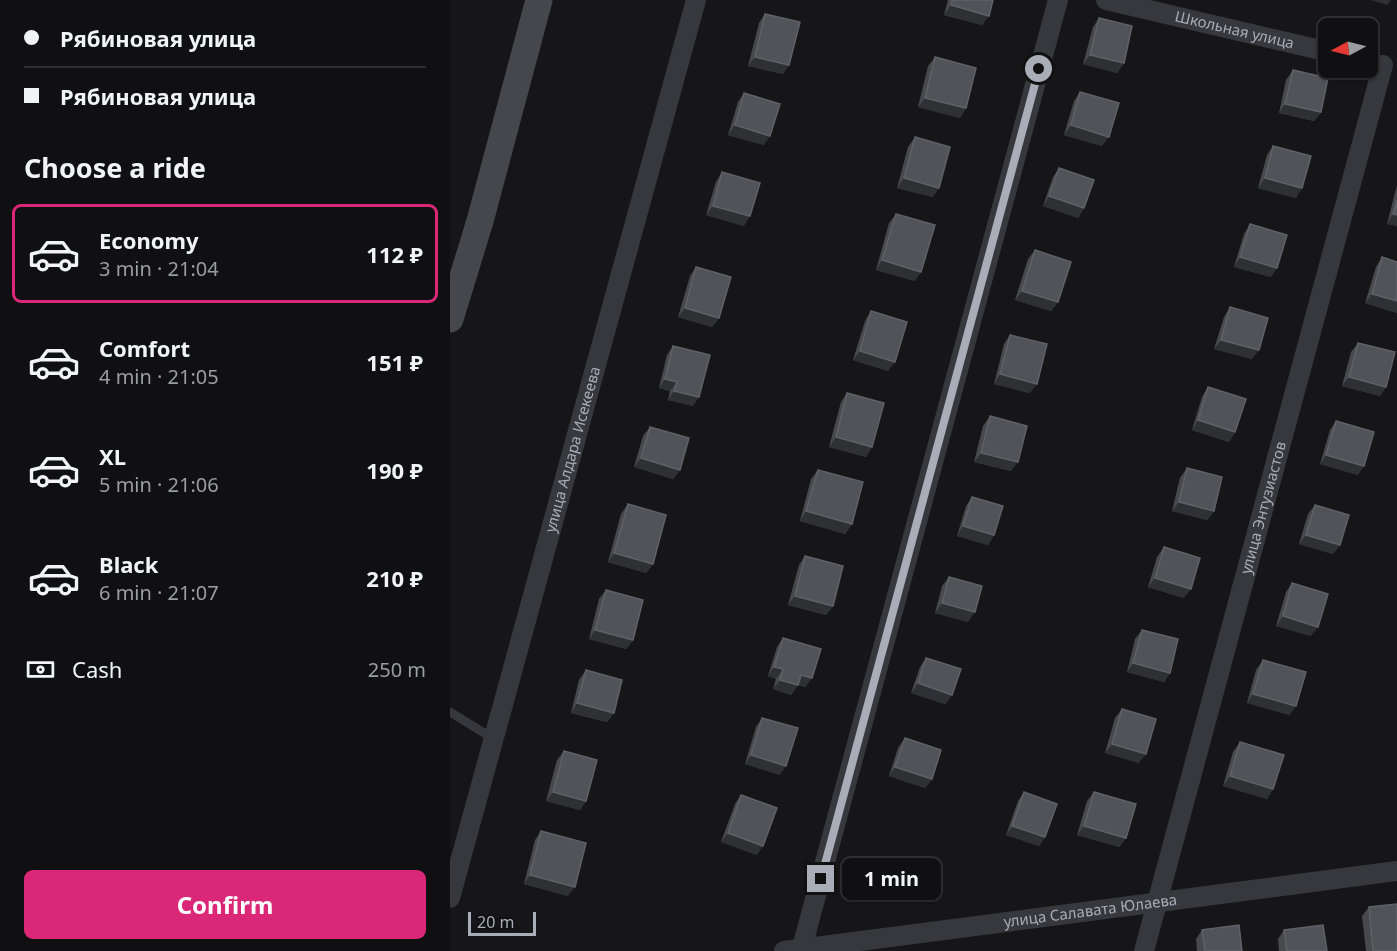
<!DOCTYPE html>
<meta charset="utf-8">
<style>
body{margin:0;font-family:"Noto Sans",sans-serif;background:#19191b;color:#f1f3f6;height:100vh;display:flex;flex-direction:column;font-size:22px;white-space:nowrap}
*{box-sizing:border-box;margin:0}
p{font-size:20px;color:#9c9d9f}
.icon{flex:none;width:33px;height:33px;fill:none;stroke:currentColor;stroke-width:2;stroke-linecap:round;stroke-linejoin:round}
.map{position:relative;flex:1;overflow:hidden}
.side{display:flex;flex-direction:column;background:#101012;width:450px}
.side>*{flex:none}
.guide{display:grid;align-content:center;height:132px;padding:0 24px;background:#101012}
.needle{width:39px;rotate:263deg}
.tools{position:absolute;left:868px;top:18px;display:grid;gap:12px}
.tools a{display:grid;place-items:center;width:60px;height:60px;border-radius:9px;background:#101012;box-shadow:0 2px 4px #0004,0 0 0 2px #303032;font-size:30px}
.scale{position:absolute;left:18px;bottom:15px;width:68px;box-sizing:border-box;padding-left:6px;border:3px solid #a8adb8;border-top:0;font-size:16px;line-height:21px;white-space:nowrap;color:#a8adb8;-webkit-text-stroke:4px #111113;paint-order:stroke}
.end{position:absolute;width:27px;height:27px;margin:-14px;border:8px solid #a8adb8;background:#111;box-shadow:0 0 0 3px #111}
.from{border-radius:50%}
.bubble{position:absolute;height:42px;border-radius:9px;background:#101012;box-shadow:0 2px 4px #0004,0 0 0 2px #303032;font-size:20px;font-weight:700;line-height:42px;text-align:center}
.guide b{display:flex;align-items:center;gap:21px;height:57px;font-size:22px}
.guide b+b{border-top:2px solid #303032}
.guide i{width:15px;height:15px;background:#f1f3f6}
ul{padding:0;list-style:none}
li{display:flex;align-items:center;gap:18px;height:99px;margin:0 12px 9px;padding:0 12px;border:3px solid transparent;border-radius:9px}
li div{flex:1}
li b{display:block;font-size:22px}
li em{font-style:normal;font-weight:700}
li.current{border-color:#db2777}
li>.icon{width:54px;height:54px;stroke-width:1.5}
h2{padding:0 24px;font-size:27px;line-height:72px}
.pay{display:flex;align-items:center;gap:15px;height:66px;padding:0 24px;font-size:22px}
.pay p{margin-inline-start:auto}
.primary-button{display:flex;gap:12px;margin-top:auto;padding:12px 24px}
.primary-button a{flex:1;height:69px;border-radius:9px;background:#db2777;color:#fff;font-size:24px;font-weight:700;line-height:69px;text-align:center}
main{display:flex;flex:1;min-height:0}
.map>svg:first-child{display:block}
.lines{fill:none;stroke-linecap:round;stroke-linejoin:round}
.lane{stroke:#37383d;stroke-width:9}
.street{stroke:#37383d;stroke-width:20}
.secondary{stroke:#45474d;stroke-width:27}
.wall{fill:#47494d}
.shaded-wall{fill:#2f3033}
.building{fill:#525359;stroke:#5f6168;stroke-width:1.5}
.route{stroke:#a8adb8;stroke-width:8}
.labels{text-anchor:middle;stroke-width:4.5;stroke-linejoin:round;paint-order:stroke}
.street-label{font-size:15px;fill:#a8adb8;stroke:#111113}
</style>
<main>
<section class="side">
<div class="guide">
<b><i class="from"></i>Рябиновая улица</b>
<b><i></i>Рябиновая улица</b>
</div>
<h2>Choose a ride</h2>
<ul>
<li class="current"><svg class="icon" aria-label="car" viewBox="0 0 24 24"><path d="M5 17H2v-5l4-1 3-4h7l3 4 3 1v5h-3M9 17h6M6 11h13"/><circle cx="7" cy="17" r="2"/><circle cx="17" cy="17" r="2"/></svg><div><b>Economy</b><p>3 min · 21:04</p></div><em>112 ₽</em></li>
<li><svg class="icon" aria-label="car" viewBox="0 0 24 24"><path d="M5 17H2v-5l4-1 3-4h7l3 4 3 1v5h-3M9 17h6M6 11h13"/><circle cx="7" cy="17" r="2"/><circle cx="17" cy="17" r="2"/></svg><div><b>Comfort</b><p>4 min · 21:05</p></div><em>151 ₽</em></li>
<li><svg class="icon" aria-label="car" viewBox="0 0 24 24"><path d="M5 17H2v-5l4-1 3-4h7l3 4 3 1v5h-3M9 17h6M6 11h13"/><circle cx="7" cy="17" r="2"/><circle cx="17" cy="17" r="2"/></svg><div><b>XL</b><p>5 min · 21:06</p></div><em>190 ₽</em></li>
<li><svg class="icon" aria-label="car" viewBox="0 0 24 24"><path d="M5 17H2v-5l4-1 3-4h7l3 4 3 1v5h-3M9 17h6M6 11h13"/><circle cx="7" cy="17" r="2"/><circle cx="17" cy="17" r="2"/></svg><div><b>Black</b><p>6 min · 21:07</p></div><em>210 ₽</em></li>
</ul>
<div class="pay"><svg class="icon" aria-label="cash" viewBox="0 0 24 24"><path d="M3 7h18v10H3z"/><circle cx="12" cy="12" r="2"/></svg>Cash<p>250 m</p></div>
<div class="primary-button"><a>Confirm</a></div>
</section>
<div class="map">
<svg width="947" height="951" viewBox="0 0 947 951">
<rect width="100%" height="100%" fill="#161618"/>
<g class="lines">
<path class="lane" d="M0,712L44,739"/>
<g class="street">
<path id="s1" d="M656,0L879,52"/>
<path id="s2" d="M0,898L246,0"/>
<path id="s3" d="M334,951L947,871"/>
<path d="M351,951L608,0"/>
<path id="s4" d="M694,951L933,65"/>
</g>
<path class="secondary" d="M0,319L30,221L89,0"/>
</g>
<g class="wall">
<path d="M498,0H543L532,25L494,15Z"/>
<path d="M315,14L339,65L333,74L298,66L309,23Z"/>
<path d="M649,18L674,63L667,73L633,64L643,27Z"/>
<path d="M485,57L516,108L510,118L468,107L478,66Z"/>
<path d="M843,70L871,112L864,121L829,113L836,80Z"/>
<path d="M630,92L652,146L614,135L624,101Z"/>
<path d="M294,93L314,145L278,135L288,102Z"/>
<path d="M465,137L483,197L447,188L458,147Z"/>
<path d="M823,146L846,198L808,188L817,155Z"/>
<path d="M609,168L634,208L628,218L593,206L603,177Z"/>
<path d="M272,172L294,226L256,215L266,182Z"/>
<path d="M947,185V226L937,224Z"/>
<path d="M446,214L465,281L426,270L439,223Z"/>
<path d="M800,224L821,277L784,267L794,234Z"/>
<path d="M585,250L608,302L601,311L565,300L578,259Z"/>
<path d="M932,257L947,262V313L915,303L926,267Z"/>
<path d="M246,267L269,318L262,327L228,317L240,276Z"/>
<path d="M780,307L802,359L764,349L774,317Z"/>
<path d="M421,311L438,371L403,360L415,321Z"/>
<path d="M560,335L580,393L544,384L554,344Z"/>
<path d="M908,343L936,387L930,396L892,386L901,352Z"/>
<path d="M223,346L243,406L218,400L220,391L209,388L217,355Z"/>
<path d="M758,387L785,432L779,442L742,430L752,397Z"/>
<path d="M397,393L422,447L416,457L379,447L391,402Z"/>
<path d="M540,416L561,471L524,462L533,426Z"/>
<path d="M886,421L908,475L870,464L880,430Z"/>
<path d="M200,427L230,470L223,479L184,467L193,436Z"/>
<path d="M737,468L764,511L757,520L722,511L730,478Z"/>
<path d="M368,470L402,524L395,534L350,521L361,479Z"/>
<path d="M522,497L544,535L538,545L507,536L516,506Z"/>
<path d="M178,504L203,564L196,573L158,562L171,514Z"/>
<path d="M865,505L890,545L883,554L849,544L858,514Z"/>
<path d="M714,547L734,598L698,587L707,557Z"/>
<path d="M355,556L383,606L376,615L338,605L349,565Z"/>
<path d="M499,577L518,622L485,613L492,586Z"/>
<path d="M842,583L861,636L826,626L836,592Z"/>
<path d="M156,590L183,640L176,649L139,639L149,599Z"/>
<path d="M692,630L720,673L714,682L677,672L685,639Z"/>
<path d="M333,638L362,678L355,687L348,685L341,695L323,689L326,679L318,676L327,647Z"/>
<path d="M476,658L502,695L495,704L461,693L470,667Z"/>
<path d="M813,660L840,715L797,703L806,670Z"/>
<path d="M136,670L164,713L157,722L121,713L129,680Z"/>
<path d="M672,709L689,763L655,753L665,718Z"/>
<path d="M312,718L330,775L295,764L306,727Z"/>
<path d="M455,738L482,779L475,788L439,776L448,748Z"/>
<path d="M790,742L823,789L817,799L773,786L783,752Z"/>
<path d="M114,751L136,801L130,810L96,801L107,760Z"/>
<path d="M574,792L595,837L589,846L556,835L568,801Z"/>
<path d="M644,792L676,838L669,847L627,835L637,801Z"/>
<path d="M291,795L307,855L271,842L285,804Z"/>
<path d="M91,831L118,896L74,884L85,840Z"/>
<path d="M919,907L947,951H916L912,916Z"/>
<path d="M752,930L792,951H747L746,939Z"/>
<path d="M834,930L877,951H829L828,939Z"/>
</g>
<g class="shaded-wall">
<path d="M921,0H941L937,5Z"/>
<path d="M501,5L539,16L532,25L494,15Z"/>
<path d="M640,55L674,63L667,73L633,64Z"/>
<path d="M305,57L339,65L333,74L298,66Z"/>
<path d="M475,98L516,108L510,118L468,107Z"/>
<path d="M835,104L871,112L864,121L829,113Z"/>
<path d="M285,125L320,136L314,145L278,135Z"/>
<path d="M621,125L659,137L652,146L614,135Z"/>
<path d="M454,178L489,188L483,197L447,188Z"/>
<path d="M815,178L852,188L846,198L808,188Z"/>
<path d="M599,196L634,208L628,218L593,206Z"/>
<path d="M263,206L300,216L294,226L256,215Z"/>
<path d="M943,214L947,215V226L937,224Z"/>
<path d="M790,257L827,268L821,277L784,267Z"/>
<path d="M432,260L471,272L465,281L426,270Z"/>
<path d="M572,291L608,302L601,311L565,300Z"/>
<path d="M922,294L947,301V313L915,303Z"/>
<path d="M235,308L269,318L262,327L228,317Z"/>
<path d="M771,340L809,350L802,359L764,349Z"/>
<path d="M410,351L445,362L438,371L403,360Z"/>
<path d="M550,374L587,384L580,393L544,384Z"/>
<path d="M899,377L936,387L930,396L892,386Z"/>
<path d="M215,379L227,382L220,391L209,388Z"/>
<path d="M224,391L249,397L243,406L218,400Z"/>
<path d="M748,420L785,432L779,442L742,430Z"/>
<path d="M386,437L422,447L416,457L379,447Z"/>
<path d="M531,453L568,462L561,471L524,462Z"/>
<path d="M876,455L914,466L908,475L870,464Z"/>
<path d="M191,458L230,470L223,479L184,467Z"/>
<path d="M729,502L764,511L757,520L722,511Z"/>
<path d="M356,511L402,524L395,534L350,521Z"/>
<path d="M513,526L544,535L538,545L507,536Z"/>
<path d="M856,535L890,545L883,554L849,544Z"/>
<path d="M164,553L203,564L196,573L158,562Z"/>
<path d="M705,578L741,589L734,598L698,587Z"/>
<path d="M345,596L383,606L376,615L338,605Z"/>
<path d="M492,603L525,612L518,622L485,613Z"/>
<path d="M833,616L868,627L861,636L826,626Z"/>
<path d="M145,630L183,640L176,649L139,639Z"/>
<path d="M683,663L720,673L714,682L677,672Z"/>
<path d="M324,667L333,669L326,679L318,676Z"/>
<path d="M351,675L362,678L355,687L344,684Z"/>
<path d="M330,680L348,685L341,695L323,689Z"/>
<path d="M468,683L502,695L495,704L461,693Z"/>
<path d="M803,694L846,706L840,715L797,703Z"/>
<path d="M127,703L164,713L157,722L121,713Z"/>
<path d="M662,744L696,754L689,763L655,753Z"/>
<path d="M301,755L336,766L330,775L295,764Z"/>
<path d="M445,767L482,779L475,788L439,776Z"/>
<path d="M780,776L823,789L817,799L773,786Z"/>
<path d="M103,792L136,801L130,810L96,801Z"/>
<path d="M562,826L595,837L589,846L556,835Z"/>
<path d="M634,826L676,838L669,847L627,835Z"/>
<path d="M278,833L313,846L307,855L271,842Z"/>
<path d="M80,875L125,887L118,896L74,884Z"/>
</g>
<g class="building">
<path d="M502,0H543L539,16L501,5Z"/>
<path d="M315,14L350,22L339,65L305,57Z"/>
<path d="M649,18L682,26L674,63L640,55Z"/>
<path d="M485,57L526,68L516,108L475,98Z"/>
<path d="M843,70L878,78L871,112L835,104Z"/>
<path d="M630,92L669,103L659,137L621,125Z"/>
<path d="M294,93L330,104L320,136L285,125Z"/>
<path d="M465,137L500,147L489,188L454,178Z"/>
<path d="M823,146L861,156L852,188L815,178Z"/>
<path d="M609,168L644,180L634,208L599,196Z"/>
<path d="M272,172L310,183L300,216L263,206Z"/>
<path d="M947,200V215L943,214Z"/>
<path d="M446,214L485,225L471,272L432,260Z"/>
<path d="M800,224L837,235L827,268L790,257Z"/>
<path d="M585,250L621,262L608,302L572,291Z"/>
<path d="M932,257L947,262V301L922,294Z"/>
<path d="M246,267L281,277L269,318L235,308Z"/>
<path d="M780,307L818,318L809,350L771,340Z"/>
<path d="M421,311L457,322L445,362L410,351Z"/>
<path d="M560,335L597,344L587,384L550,374Z"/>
<path d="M908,343L945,352L936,387L899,377Z"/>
<path d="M223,346L260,355L249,397L224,391L227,382L215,379Z"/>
<path d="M758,387L796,399L785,432L748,420Z"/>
<path d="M397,393L434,403L422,447L386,437Z"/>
<path d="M540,416L577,426L568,462L531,453Z"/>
<path d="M886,421L924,432L914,466L876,455Z"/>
<path d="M200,427L239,438L230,470L191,458Z"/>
<path d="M737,468L772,477L764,511L729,502Z"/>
<path d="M368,470L413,482L402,524L356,511Z"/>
<path d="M522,497L553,506L544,535L513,526Z"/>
<path d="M178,504L216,515L203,564L164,553Z"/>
<path d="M865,505L899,515L890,545L856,535Z"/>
<path d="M714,547L750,558L741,589L705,578Z"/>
<path d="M355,556L393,566L383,606L345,596Z"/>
<path d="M499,577L532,586L525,612L492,603Z"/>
<path d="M842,583L878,594L868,627L833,616Z"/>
<path d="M156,590L193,600L183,640L145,630Z"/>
<path d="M692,630L728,639L720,673L683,663Z"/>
<path d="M333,638L371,649L362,678L351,675L348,685L330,680L333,669L324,667Z"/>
<path d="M476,658L511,669L502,695L468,683Z"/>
<path d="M813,660L856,672L846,706L803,694Z"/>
<path d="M136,670L172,680L164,713L127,703Z"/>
<path d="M672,709L706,719L696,754L662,744Z"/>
<path d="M312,718L348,728L336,766L301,755Z"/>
<path d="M455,738L491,750L482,779L445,767Z"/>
<path d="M790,742L834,755L823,789L780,776Z"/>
<path d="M114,751L147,760L136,801L103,792Z"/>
<path d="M574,792L607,804L595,837L562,826Z"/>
<path d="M644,792L686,804L676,838L634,826Z"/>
<path d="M291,795L327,808L313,846L278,833Z"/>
<path d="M91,831L136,843L125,887L80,875Z"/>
<path d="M947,904V951H923L919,907Z"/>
<path d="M789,925L792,951H755L752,930Z"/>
<path d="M873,925L877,951H837L834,930Z"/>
</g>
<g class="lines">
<path class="route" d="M371,879L589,69"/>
</g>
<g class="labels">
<g class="street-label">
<text dy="5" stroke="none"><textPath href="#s1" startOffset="132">Школьная улица</textPath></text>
<text dy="5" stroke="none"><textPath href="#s2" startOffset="465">улица Алдара Исекеева</textPath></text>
<text dy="5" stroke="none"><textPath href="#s4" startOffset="459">улица Энтузиастов</textPath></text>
<text dy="5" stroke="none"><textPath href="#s3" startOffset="309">улица Салавата Юлаева</textPath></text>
</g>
</g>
</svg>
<div class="tools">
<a><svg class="needle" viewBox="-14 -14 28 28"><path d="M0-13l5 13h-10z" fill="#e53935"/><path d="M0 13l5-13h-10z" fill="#9c9d9f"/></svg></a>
</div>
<div class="scale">20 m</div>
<i class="end from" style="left:589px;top:69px"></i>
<i class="end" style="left:371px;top:879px"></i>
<div class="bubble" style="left:392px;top:858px;width:99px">1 min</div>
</div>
</main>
